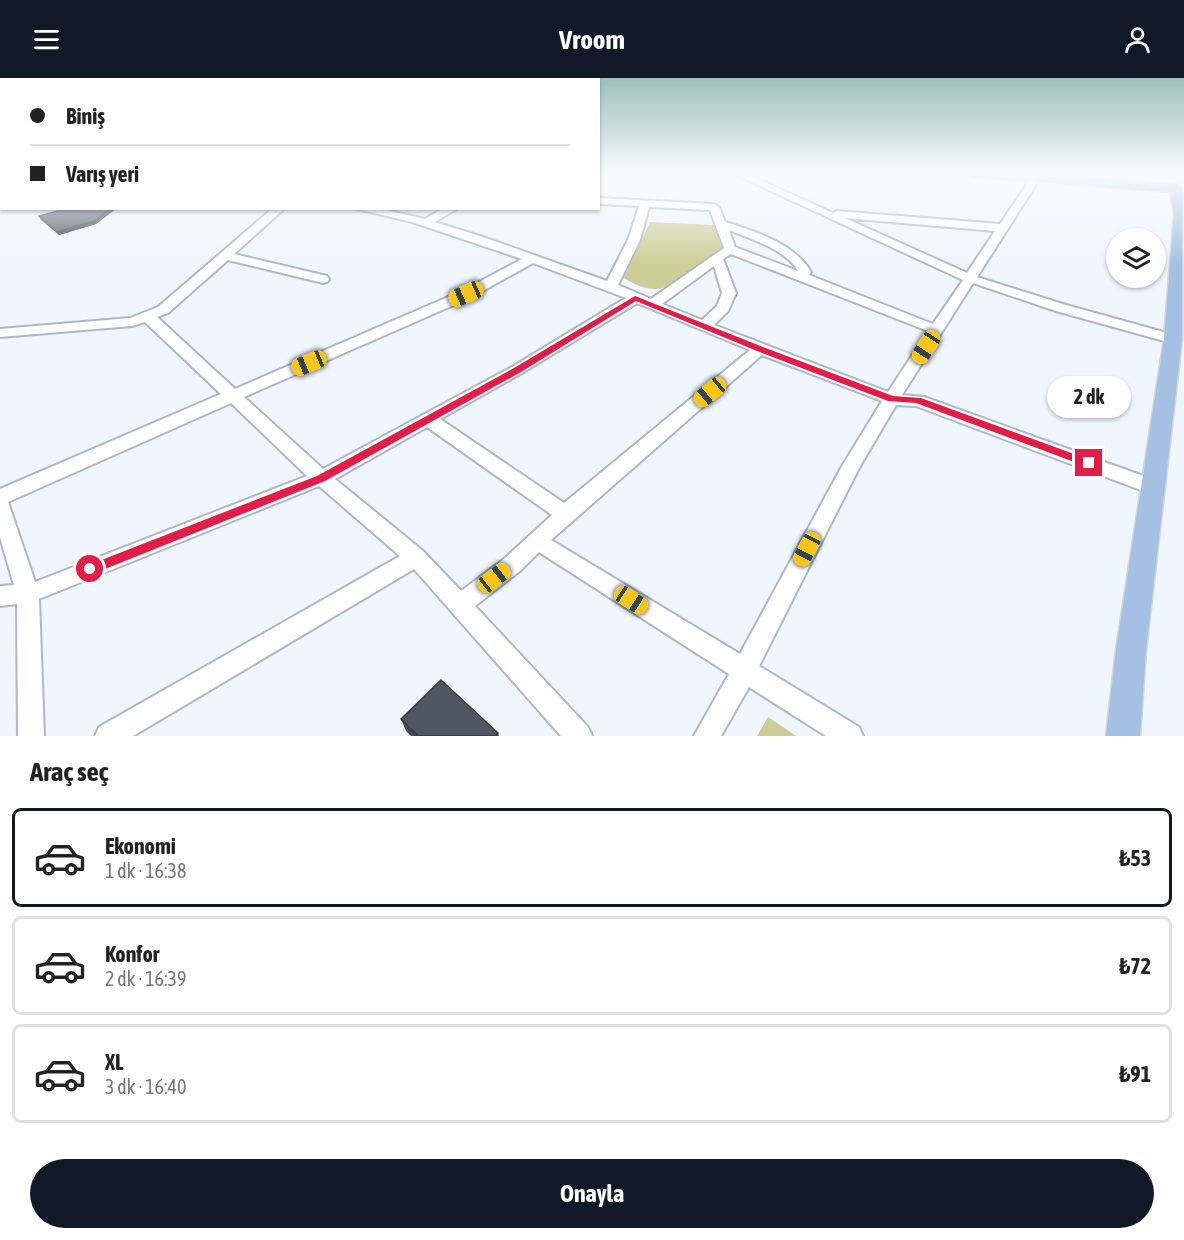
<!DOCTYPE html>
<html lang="tr">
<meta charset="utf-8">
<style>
body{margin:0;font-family:"Asap Condensed",sans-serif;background:#f2f2f2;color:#222;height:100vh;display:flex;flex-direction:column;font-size:22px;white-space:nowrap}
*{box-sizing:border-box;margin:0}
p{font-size:20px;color:#767676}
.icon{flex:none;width:33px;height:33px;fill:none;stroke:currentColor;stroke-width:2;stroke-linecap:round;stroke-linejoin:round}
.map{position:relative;height:658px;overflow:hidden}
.panel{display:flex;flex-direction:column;background:#fff;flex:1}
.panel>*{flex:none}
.guide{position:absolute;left:0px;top:0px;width:600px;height:132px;box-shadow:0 2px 4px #0004;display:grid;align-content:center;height:132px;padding:0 30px;background:#fff}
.buttons{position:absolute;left:1106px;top:150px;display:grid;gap:12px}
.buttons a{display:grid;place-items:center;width:60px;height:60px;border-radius:50%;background:#fff;box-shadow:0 2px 4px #0004;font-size:30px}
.end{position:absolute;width:27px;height:27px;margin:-14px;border:8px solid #e11d48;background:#fff;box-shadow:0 0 0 3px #fff}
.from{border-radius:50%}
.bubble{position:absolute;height:42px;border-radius:21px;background:#fff;box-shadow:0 2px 4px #0004;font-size:20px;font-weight:700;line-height:42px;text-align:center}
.car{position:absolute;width:18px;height:36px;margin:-18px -9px;border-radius:8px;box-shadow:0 0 4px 2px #0007;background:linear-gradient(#f5c518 24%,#345 0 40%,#f5c518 0 76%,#345 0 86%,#f5c518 0)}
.guide b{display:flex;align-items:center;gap:21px;height:57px;font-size:22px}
.guide b+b{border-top:2px solid #e0e0e0}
.guide i{width:15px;height:15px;background:#222}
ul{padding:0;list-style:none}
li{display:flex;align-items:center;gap:18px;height:99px;margin:0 12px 9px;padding:0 18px;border:3px solid #e0e0e0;border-radius:9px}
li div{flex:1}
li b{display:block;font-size:22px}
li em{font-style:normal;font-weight:700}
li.selected{border-color:#111827}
li>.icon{width:54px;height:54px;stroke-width:1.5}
h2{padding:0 30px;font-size:27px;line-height:72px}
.button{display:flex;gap:12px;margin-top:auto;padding:12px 30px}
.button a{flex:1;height:69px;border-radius:36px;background:#111827;color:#fff;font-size:24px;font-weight:700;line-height:69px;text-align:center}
header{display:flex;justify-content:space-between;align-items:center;height:78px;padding:0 30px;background:#111827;color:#fff;font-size:27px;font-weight:700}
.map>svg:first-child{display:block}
.green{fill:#cdce95}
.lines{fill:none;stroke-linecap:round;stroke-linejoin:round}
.minor-casing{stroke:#aeb8c4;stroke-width:4}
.major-casing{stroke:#d5d5d6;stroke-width:3}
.minor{fill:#fff;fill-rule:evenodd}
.major{fill:#a4c1e3;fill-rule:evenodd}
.wall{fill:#444b54}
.shaded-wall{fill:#373d45}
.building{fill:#4f5762;stroke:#373d45;stroke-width:1.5}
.route{fill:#e11d48}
</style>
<header><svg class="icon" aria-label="menu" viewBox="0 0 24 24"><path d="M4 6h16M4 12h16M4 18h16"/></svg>Vroom<svg class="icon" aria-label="person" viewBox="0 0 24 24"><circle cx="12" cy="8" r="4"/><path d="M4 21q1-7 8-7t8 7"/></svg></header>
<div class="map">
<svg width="1184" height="658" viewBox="0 0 1184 658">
<rect width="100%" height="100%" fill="#f0f6fe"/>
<g class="green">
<path d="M650,144L714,147L722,171L665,209C651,215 635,207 624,200Z"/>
<path d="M768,639L796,658H757Z"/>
</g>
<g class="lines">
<g class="minor-casing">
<g id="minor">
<path d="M732,95H745L833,135L837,133L1000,146L1033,97H1039L1041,99L977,199L1066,227L1178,258L1180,261L1178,264H1168L1056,233L973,205L902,317L924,319L1160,404L1162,409L1160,414L1153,416L1146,414L916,328L896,327L859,390L759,588L859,649L863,658H826L749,609L721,658H694L729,596L539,474L520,493L475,528L588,649L592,658H561L414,491L133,658H95L99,649L400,478L319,408L39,521L44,658H18L17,526L0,528V508L14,507L0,459V411L221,316L145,244L132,248L0,259V251L130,240L158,229L273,130H285L234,176L327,198L329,201L327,204L323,205L228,182L168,235L157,239L235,311L462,213L522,181L412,144L353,130H377L425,141L444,130H458L435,144L483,159L607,203L628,162L639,128L598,126V120L714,126L719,129L725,144C755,153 795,166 811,194L809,197L933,246L963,202ZM649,129L710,132L724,170L651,221L618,207L640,162ZM845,140L995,153L967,195ZM729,152C751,161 787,172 798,193L735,169ZM731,176L928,253L888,314L714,247L728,233L736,215L723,181ZM533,185L626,220L512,289L323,391L244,319L472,219ZM714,188L722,215L717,228L702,242L662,226ZM637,225L750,272L564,425L440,341L522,295ZM762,277L882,323L841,390L740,576L551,462ZM231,325L307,398L35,504L8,424ZM427,349L552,437L504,481L461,513L423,473L335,401Z"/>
<path d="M1057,95H1066L1067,96L1062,99Z"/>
</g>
</g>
<g class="major-casing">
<path id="major" d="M966,95H1027L1176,106L1182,110V261L1146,572L1140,658H1106L1116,572L1164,261L1174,136L1170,114L972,99Z"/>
</g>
<use href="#minor" class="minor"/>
<use href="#major" class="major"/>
</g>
<g class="wall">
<path d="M68,130H117L96,146L59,157L41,142L39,138Z"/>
<path d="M401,641L498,655L499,658H411L406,653Z"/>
</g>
<path class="shaded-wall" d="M110,130H117L96,146L59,157L57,154Z"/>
<g class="building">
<path d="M68,130H110L94,143L57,154L39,138Z"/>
<path d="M441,602L498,655L495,658H418L401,641Z"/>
</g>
<linearGradient id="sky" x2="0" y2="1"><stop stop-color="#9ebfbc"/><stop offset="0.51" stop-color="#f8fbff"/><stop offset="1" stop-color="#f8fbff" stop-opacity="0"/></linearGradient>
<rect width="1184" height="188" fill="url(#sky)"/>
<path class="route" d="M635,218L763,269L893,318L921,320L1093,383L1094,385L1089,389L1085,388L916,325L888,323L757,273L636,223L521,294L325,403L95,495H86L84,491L86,488L317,398L514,290Z"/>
</svg>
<div class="buttons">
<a><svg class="icon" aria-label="layers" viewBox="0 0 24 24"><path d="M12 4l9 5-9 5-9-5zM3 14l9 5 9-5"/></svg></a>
</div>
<i class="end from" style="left:90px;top:491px"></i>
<i class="end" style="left:1089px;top:385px"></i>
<div class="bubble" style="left:1047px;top:298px;width:84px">2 dk</div>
<i class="car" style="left:466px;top:216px;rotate:246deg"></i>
<i class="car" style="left:926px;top:269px;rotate:213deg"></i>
<i class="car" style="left:309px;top:285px;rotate:247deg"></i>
<i class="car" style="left:710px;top:314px;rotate:230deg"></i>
<i class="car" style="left:807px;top:471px;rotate:208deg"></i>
<i class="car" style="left:494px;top:500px;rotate:52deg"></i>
<i class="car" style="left:631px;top:522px;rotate:123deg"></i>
<div class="guide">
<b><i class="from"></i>Biniş</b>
<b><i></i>Varış yeri</b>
</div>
</div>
<section class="panel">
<h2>Araç seç</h2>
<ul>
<li class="selected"><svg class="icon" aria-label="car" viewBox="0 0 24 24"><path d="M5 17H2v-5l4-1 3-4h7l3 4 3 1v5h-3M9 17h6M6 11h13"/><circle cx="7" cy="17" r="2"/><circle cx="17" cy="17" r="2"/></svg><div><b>Ekonomi</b><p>1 dk · 16:38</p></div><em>₺53</em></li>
<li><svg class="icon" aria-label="car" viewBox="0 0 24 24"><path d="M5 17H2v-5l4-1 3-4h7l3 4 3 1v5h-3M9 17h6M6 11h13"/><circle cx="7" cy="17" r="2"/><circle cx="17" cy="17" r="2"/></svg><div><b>Konfor</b><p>2 dk · 16:39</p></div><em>₺72</em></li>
<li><svg class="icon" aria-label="car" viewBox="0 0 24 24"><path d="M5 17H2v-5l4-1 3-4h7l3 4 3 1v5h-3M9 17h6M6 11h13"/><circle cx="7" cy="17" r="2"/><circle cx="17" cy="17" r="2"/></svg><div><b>XL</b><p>3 dk · 16:40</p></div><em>₺91</em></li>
</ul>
<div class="button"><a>Onayla</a></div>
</section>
